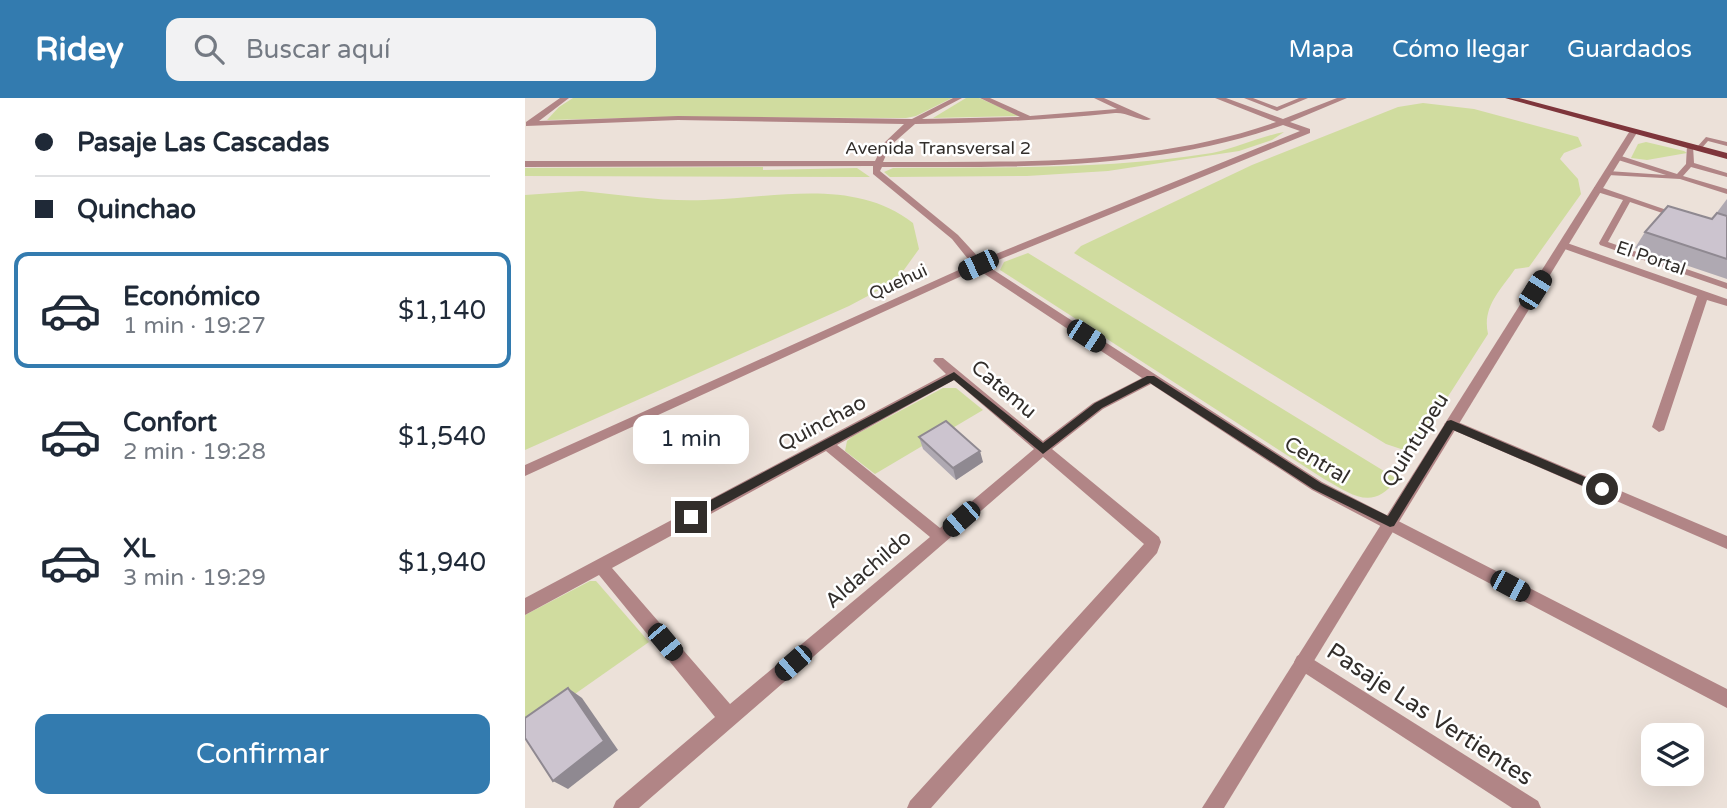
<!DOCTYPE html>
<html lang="es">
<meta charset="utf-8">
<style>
body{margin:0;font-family:"Varela Round",sans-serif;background:#f2f2f3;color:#1f2937;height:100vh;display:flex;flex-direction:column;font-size:26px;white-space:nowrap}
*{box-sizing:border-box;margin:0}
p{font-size:23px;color:#747a83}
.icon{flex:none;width:38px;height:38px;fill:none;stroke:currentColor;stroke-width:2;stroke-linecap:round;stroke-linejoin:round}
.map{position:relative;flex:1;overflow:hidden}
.drawer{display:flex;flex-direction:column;background:#fff;width:525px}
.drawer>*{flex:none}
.hud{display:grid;align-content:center;height:154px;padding:0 35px;background:#fff}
.fabs{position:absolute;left:1116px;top:625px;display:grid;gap:14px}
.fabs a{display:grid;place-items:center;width:63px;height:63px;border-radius:14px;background:#fff;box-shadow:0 7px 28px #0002;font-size:35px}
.end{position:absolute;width:32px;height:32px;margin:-16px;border:9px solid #322e2b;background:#fff;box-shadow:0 0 0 4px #fff}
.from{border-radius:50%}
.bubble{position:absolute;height:49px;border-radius:14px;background:#fff;box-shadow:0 7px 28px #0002;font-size:23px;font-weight:600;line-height:49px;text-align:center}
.car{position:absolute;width:21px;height:42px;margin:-21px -10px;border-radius:9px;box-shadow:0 0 5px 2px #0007;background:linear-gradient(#222 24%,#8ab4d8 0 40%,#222 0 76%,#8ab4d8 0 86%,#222 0)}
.hud b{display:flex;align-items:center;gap:24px;height:66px;font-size:26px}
.hud b+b{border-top:2px solid #e0e1e3}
.hud i{width:18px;height:18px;background:#1f2937}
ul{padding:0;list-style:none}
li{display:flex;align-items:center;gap:21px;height:116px;margin:0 14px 10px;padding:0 21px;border:4px solid transparent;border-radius:14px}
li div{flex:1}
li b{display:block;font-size:26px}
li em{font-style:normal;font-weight:600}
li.current{border-color:#337baf}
li>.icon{width:63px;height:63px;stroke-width:1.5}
.primary-button{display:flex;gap:14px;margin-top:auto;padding:14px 35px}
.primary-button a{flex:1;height:80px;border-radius:14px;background:#337baf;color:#fff;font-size:28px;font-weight:600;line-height:80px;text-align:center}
header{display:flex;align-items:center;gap:42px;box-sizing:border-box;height:98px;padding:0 35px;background:#337baf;color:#fff}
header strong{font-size:33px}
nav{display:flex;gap:38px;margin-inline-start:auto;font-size:24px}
.search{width:490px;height:63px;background:#f2f2f3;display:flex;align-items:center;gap:18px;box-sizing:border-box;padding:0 24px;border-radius:14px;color:#747a83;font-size:26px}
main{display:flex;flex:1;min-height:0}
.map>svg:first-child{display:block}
.green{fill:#d0dc9f}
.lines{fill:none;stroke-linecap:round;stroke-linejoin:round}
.service{fill:#b18586;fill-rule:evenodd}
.minor{fill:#b18586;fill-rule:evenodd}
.tertiary{fill:#b18586;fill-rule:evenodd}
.primary{fill:#7e353b;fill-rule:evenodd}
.wall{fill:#afa9b2}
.shaded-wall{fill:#8f8991}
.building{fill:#ccc4cf;stroke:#8f8991;stroke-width:2}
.route{fill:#322e2b}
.labels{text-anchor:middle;stroke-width:5;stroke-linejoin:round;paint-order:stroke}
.far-street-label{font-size:18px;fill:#322e2b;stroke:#fff}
.street-label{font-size:21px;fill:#322e2b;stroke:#fff}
.near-street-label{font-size:24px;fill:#322e2b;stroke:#fff}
</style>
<header>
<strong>Ridey</strong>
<div class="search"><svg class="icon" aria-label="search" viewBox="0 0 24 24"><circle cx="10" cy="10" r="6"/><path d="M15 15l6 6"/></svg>Buscar aquí</div>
<nav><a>Mapa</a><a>Cómo llegar</a><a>Guardados</a></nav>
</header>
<main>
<section class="drawer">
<div class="hud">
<b><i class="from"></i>Pasaje Las Cascadas</b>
<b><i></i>Quinchao</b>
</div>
<ul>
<li class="current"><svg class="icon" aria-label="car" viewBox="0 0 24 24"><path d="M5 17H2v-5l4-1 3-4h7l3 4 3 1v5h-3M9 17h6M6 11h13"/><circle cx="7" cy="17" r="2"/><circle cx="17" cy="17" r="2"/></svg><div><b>Económico</b><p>1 min · 19:27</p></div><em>$1,140</em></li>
<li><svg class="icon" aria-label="car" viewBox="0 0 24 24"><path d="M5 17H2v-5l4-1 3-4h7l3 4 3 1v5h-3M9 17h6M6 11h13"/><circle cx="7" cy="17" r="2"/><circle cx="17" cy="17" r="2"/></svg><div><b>Confort</b><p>2 min · 19:28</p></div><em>$1,540</em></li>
<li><svg class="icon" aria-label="car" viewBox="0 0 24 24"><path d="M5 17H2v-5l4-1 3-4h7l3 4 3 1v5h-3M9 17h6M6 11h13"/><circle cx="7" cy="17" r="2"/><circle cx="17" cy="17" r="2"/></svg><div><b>XL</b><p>3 min · 19:29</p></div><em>$1,940</em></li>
</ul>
<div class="primary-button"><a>Confirmar</a></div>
</section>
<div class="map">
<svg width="1202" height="710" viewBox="0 0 1202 710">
<rect width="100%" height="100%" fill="#ece1d9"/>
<g class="green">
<path d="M48,0H427L391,18L381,20L140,19L22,22L34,9Z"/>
<path d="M441,0H454L495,18L408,20Z"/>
<path d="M898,5L949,11L1053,39L1057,48L1039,55L1035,61L1053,81L1056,96L1004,169L990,171C975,193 957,209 963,236L892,347L882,353L861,346L549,155L556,148L727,67L873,9Z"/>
<path d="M759,34L747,42L714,53L583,73L502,78L365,79L359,74L368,70C474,69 582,72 687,55C712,50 734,39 759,34Z"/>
<path d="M1121,44L1159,53L1162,55L1122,62L1106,60L1113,46Z"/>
<path d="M238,69V72L332,70L345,79L0,78V70Z"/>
<path d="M57,93C98,97 140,104 180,102C250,100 329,79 388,125L394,151L371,183L324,208L0,352V97Z"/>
<path d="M503,155L872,381C848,413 829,398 799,381L475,172L479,164Z"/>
<path d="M418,290H431L458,312L350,376L320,353L322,343L328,338Z"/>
<path d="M65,483H71L124,544L0,631V517Z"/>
</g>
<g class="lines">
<g class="service">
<path d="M719,0H728L752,9L774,0H783L752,13Z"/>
<path d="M1181,39L1202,44V48L1183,43L1176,51H1172V49Z"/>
<path d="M1165,46L1168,48L1169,65L1202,75V79L1166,69L1158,78L1202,91V96L1155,81L1083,77L1079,75L1083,73L1141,77L1090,61L1089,59L1093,57L1152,76L1161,66L1162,48Z"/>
<path d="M1069,89H1075L1159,118L1152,120L1105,104L1083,144L1202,185V191L1075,147L1074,145L1098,102L1069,93Z"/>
</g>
<g class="minor">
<path d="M35,0H44L14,23L153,18L387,21L428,0H437L397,21L495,19L455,0H465L505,18L592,11L569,0H579L626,21C617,25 603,14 590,15C523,22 457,25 390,26L365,48L358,64C490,64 625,68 751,24L690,0H701L758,21L812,0H822L765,24L785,31V35L461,167L797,384L1202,591V610L787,392L626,286L578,311L527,351L634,439L636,444L632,455L406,710H382L385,703L619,446L518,359L114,710H88L91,703L190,619L74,477L0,517V500L421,276L408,263L410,260H418L518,343L568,305L617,280L452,171L0,378V367L447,166L427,141L348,76V68L0,69V63H350L359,45L379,26L153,22L1,28V24ZM758,27L775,33L456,162L433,137L355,73L357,69C491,69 629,73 758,27ZM429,282L509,351L415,430L312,347ZM301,353L405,439L205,606L87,470Z"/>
<path d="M1034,145H1042L1202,201V208L1182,202L1139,332L1134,334L1127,329L1172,198L1034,149Z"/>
<path d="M926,321L1202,438V451L921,329L919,326Z"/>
<path d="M778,555L1013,703L1016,710H987L772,570L769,564L772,558Z"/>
</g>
<path class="tertiary" d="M1106,31L1113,33L699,710H677Z"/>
<path class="primary" d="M980,0H994L1202,55V61Z"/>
</g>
<g class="wall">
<path d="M1202,101V181L1110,150L1120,134L1187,121Z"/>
<path d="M394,339L458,364L431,382L398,351Z"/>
</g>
<g class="shaded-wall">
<path d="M455,353L458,364L431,382L428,370Z"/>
<path d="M43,590L57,600L93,652L43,691L28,683Z"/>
</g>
<g class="building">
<path d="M1143,108L1187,121L1192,115L1202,118V161L1120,134Z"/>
<path d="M421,323L455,353L428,370L394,339Z"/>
<path d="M43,590L79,643L28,683L0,640V620Z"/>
</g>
<path class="route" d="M429,274L518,345L570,305L622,278H629L796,385L863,418L922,323L926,322L1081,388L1083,391L1077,395L1072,394L928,332L869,428L865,429L788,391L625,285L577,310L518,356L429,282L170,422H161V415Z"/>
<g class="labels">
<g class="far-street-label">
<text x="413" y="56">Avenida Transversal 2</text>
<text transform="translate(1126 160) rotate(19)" y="6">El Portal</text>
<text transform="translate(373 184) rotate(-25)" y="6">Quehui</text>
</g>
<g class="street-label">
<text transform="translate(479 291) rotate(40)" y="7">Catemu</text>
<text transform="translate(297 325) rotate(-28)" y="7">Quinchao</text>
<text transform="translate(890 342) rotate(-58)" y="7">Quintupeu</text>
<text transform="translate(792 362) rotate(31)" y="7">Central</text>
<text transform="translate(343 471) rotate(-41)" y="7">Aldachildo</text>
</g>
<g class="near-street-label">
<text transform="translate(905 616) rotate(33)" y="8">Pasaje Las Vertientes</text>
</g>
</g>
</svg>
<div class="fabs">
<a><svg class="icon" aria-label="layers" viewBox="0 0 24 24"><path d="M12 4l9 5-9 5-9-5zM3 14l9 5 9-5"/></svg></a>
</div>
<i class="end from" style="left:1077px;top:391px"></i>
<i class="end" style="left:166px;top:419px"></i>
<div class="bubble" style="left:108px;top:317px;width:116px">1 min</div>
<i class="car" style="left:453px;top:167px;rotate:245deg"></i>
<i class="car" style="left:1010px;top:192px;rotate:32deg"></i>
<i class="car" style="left:561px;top:238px;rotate:123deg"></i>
<i class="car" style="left:436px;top:421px;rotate:229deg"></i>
<i class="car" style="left:985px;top:488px;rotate:118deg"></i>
<i class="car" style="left:140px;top:544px;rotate:140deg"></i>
<i class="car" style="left:268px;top:565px;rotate:229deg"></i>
</div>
</main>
